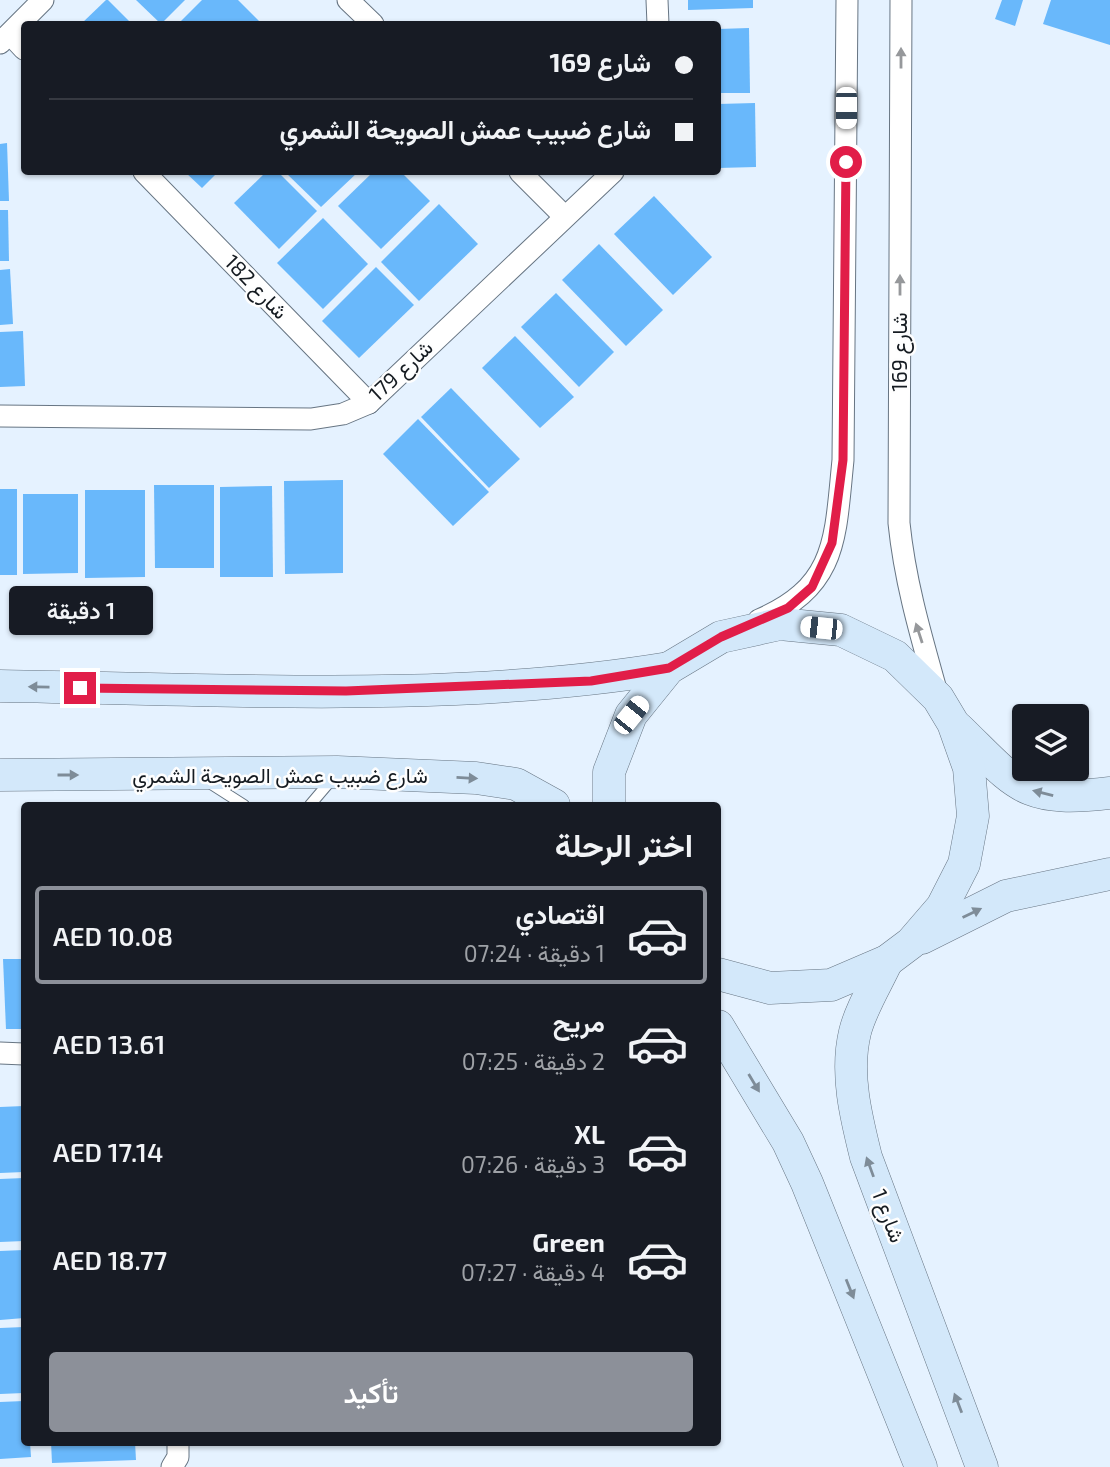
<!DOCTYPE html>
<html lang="ar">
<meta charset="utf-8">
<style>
body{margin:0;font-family:"Exo 2",Vazirmatn,sans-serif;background:#20242c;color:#f1f3f6;direction:rtl;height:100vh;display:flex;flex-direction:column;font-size:26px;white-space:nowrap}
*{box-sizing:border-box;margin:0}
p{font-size:23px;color:#9ea1a6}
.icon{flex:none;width:38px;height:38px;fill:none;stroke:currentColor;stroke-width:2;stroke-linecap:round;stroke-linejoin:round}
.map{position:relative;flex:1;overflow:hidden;direction:ltr}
.drawer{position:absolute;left:21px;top:802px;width:700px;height:644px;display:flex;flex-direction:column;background:#171b24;border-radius:7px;box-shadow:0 2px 5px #0004;direction:rtl}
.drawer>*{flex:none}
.guide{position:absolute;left:21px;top:21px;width:700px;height:154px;border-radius:7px;box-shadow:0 2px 5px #0004;direction:rtl;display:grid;align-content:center;height:154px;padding:0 28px;background:#171b24}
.buttons{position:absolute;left:1012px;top:704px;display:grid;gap:14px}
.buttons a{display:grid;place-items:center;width:77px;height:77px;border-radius:7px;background:#171b24;box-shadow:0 2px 5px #0004;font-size:35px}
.end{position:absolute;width:32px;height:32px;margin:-16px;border:9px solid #e11d48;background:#fff;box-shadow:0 0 0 4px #fff}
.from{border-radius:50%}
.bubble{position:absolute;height:49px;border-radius:7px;background:#171b24;box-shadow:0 2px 5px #0004;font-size:23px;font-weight:600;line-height:49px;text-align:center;direction:rtl}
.car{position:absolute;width:21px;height:42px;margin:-21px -10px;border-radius:9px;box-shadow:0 0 5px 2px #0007;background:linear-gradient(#fff 24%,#345 0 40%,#fff 0 76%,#345 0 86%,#fff 0)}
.guide b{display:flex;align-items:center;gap:24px;height:66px;font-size:26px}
.guide b+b{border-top:2px solid #363941}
.guide i{width:18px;height:18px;background:#f1f3f6}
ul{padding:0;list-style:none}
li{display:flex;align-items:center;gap:21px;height:98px;margin:0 14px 10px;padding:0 14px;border:4px solid transparent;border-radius:7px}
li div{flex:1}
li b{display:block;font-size:26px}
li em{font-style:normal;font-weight:600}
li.active{border-color:#8c9099}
li>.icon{width:63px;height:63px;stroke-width:1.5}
h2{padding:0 28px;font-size:32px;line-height:84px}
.action{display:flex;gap:14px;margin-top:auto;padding:14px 28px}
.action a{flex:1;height:80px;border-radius:7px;background:#8c9099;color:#fff;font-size:28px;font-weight:600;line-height:80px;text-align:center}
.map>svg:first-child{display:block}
.building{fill:#69b8fb}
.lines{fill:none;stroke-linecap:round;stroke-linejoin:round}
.lane-casing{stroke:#677583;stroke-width:12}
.street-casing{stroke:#677583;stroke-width:23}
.secondary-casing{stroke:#677583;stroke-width:33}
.lane{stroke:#fff;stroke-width:10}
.street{stroke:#fff;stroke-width:21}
.secondary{stroke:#d3e8fa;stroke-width:32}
.oneway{fill:#96989b}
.oneway2{fill:#7e8c98}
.route{stroke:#e11d48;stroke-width:9}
.labels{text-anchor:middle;stroke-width:5;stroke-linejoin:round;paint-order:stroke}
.street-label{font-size:21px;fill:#151b21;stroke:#fefefe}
</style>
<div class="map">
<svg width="1110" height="1467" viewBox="0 0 1110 1467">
<rect width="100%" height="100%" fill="#e5f2ff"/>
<g class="building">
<path d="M106,0H108L132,24H81Z"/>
<path d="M136,0H185L161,24Z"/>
<path d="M202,0H238L262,24H178Z"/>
<path d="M688,0H753V8L688,10Z"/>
<path d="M1002,0H1023L1015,26L995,19Z"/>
<path d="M1051,0H1110V45L1043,24Z"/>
<path d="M749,28L750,93H718V29Z"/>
<path d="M755,103L756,167L718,168V104Z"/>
<path d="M7,143L9,201H0V144Z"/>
<path d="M185,172H218L202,188Z"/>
<path d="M266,172H278L317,211L279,249L234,203Z"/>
<path d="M285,172H358L321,207Z"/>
<path d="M373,172H401L430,201L381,249L338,206Z"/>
<path d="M654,196L712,257L673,295L614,234Z"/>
<path d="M439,204L478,244L419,301L381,262Z"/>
<path d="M0,210H8L9,261H0Z"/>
<path d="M323,218L368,264L323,309L277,263Z"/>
<path d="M599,244L663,310L626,346L562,280Z"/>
<path d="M376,267L414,305L359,358L322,321Z"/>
<path d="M10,269L13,324L0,325V270Z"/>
<path d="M556,293L614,352L579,387L521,327Z"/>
<path d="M23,331L25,386L0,387V332Z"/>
<path d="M515,336L574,397L540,428L482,368Z"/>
<path d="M451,388L520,459L489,488L421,417Z"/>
<path d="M418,419L489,492L453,526L383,454Z"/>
<path d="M343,480V573L285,574L284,481Z"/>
<path d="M154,485H214V568H155Z"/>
<path d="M272,486L273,577H220V487Z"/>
<rect x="0" y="489" width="17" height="86"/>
<path d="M85,490H145V577L85,578Z"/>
<path d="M23,494H78V573L23,574Z"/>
<path d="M3,959H24V1029H6Z"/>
<path d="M24,1106V1172L0,1173V1107Z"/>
<path d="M24,1178V1241L0,1242V1179Z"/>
<path d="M24,1250V1318L0,1320V1251Z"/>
<path d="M24,1327V1393L0,1394V1328Z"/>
<path d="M24,1401V1442H30L31,1457L0,1459V1402Z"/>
<path d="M51,1442H135L136,1460L52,1463Z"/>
</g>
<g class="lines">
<g class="lane-casing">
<g id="lane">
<path d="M208,782L244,805"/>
<path d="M310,805L333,778"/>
</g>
</g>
<g class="street-casing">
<g id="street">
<path d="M348,0L373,24"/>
<path d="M657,0L658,24"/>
<path d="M901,0L899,523C905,582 921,636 937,693"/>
<path d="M10,34L24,49"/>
<path d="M0,43L43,0"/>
<path d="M144,172L369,403"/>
<path d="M520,172L564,216"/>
<path d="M0,416L311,419L343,414L369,403L613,172"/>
<path d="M759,620C838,586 835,538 843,460L847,0"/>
<path d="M0,1053L24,1054"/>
<path d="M172,1467L178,1457V1442"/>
</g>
</g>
<g class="secondary-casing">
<g id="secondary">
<path d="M0,686C221,689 451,704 669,668"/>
<path d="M958,728C1018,786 1022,803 1110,793"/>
<path d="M0,775L337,772L476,778L516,784L554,805"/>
<path d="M609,805V772L631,715L669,668L721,637L780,624L841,630L895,656L938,698L953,723L969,768L973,816L964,864L942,907L911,943L887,961L831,985L770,988L718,974"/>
<path d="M922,938L1006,896L1110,874"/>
<path d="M887,961C877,983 861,1008 855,1032C845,1073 856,1117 866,1157L982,1467"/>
<path d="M718,1026L788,1142L807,1183L921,1467"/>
</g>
</g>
<use href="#lane" class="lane"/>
<use href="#street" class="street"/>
<use href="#secondary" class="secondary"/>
</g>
<defs><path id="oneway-solid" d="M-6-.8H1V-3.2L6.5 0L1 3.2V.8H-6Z" transform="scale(1.75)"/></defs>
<g class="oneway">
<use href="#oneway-solid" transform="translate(901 58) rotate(-90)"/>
<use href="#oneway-solid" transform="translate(900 285) rotate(-90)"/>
<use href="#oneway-solid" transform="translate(919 633) rotate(-108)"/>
</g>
<g class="oneway2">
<use href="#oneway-solid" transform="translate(39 687) rotate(-179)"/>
<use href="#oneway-solid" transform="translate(68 775)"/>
<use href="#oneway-solid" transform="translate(467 778) rotate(3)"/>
<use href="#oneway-solid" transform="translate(1043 793) rotate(-166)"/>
<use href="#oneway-solid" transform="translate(972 913) rotate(-26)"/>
<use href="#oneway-solid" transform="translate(754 1083) rotate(59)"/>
<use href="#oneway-solid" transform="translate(870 1167) rotate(-110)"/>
<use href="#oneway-solid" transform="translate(850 1289) rotate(68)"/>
<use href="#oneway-solid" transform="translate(958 1403) rotate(-111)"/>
</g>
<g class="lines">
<path class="route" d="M80,688L346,691L591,681L669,668L721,637L788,608L812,587L832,543L843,460L846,162"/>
</g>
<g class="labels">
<g class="street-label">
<text transform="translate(256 287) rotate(46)" y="7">شارع 182</text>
<text transform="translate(900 352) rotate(-90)" y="7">شارع 169</text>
<text transform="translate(401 371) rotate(-43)" y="7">شارع 179</text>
<text x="280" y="783">شارع ضبيب عمش الصويحة الشمري</text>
<text transform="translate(888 1216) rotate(69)" y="7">شارع 1</text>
</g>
</g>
</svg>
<div class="buttons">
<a><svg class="icon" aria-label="layers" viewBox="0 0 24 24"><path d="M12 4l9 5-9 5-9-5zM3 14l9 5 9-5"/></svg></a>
</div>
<i class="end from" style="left:846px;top:162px"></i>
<i class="end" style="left:80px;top:688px"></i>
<div class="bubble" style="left:9px;top:586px;width:144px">1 دقيقة</div>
<i class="car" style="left:846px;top:108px;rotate:180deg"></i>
<i class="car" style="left:821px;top:628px;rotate:276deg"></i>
<i class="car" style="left:631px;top:715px;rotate:39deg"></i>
<div class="guide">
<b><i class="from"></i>شارع 169</b>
<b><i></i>شارع ضبيب عمش الصويحة الشمري</b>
</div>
<section class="drawer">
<h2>اختر الرحلة</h2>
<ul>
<li class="active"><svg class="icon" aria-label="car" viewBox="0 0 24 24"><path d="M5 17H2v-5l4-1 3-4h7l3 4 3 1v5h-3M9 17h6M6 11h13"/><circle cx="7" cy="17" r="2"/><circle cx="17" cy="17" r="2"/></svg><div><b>اقتصادي</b><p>1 دقيقة · 07:24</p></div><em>AED 10.08</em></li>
<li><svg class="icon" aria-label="car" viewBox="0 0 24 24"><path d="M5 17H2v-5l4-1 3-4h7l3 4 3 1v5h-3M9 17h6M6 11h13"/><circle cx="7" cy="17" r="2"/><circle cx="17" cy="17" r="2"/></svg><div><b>مريح</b><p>2 دقيقة · 07:25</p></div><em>AED 13.61</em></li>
<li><svg class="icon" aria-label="car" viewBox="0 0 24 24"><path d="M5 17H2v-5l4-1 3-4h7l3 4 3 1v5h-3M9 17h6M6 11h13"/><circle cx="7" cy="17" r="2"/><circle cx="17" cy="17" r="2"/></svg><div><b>XL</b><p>3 دقيقة · 07:26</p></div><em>AED 17.14</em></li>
<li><svg class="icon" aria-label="car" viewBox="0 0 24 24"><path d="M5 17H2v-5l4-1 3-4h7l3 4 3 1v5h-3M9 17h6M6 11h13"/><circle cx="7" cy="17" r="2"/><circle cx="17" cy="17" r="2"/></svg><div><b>Green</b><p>4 دقيقة · 07:27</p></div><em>AED 18.77</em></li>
</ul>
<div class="action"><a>تأكيد</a></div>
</section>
</div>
